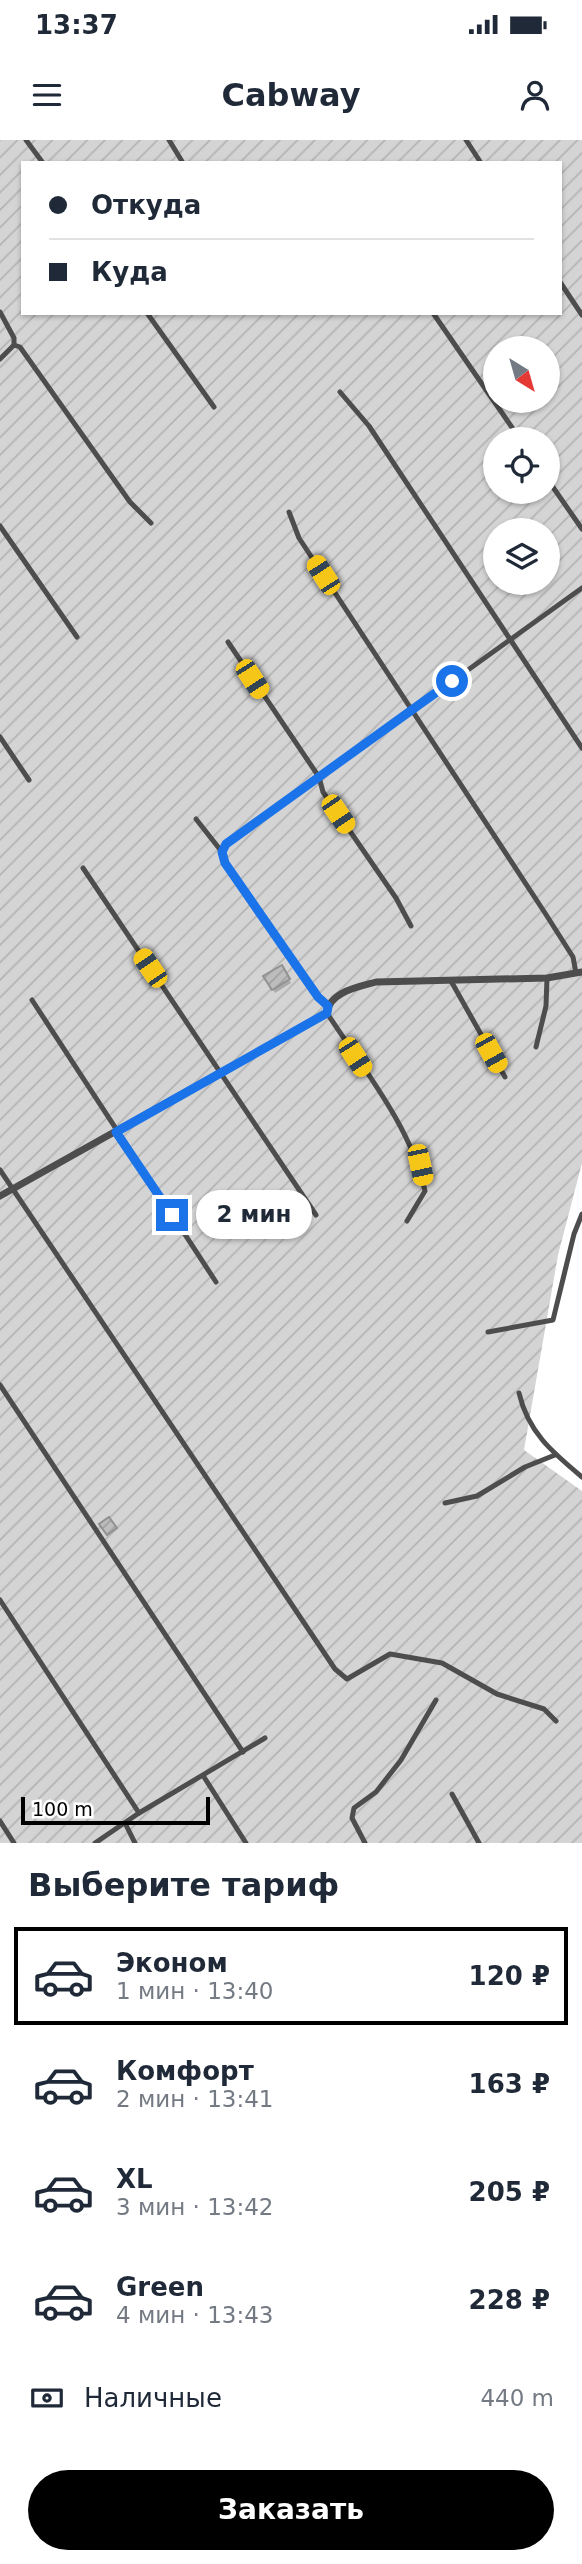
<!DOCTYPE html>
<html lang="ru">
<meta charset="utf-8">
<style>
body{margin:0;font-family:"DejaVu Sans",sans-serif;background:#f6f6f7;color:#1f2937;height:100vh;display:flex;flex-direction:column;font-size:26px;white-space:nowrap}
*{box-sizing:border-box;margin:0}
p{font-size:23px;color:#747a83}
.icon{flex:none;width:38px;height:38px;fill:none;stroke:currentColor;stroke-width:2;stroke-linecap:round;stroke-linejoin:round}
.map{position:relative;height:1703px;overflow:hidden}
.drawer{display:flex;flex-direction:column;background:#fff;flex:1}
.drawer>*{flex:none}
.guide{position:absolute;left:21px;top:21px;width:541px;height:154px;border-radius:0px;box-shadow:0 2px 5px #0004;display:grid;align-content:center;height:154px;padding:0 28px;background:#fff}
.needle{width:46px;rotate:143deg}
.controls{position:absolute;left:483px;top:196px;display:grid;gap:14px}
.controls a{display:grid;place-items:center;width:77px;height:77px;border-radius:50%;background:#fff;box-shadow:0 2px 5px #0004;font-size:35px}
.scale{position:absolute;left:21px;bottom:18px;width:189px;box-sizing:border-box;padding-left:7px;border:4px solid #000;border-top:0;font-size:19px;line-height:24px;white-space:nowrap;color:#000;-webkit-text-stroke:5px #fff;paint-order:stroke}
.end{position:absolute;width:32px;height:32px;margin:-16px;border:9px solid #1a73e8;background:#fff;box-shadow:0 0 0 4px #fff}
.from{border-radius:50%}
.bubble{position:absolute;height:49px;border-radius:24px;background:#fff;box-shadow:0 2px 5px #0004;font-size:23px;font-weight:600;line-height:49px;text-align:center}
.car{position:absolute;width:21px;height:42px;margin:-21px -10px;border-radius:9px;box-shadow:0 0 5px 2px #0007;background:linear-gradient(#f5c518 24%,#345 0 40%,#f5c518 0 76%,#345 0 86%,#f5c518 0)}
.guide b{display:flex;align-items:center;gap:24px;height:66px;font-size:26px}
.guide b+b{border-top:2px solid #e0e1e3}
.guide i{width:18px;height:18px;background:#1f2937}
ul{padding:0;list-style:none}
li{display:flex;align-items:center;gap:21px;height:98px;margin:0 14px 10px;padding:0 14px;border:4px solid transparent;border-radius:0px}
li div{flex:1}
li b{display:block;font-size:26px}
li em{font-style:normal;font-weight:600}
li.on{border-color:#000}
li>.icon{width:63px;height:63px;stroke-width:1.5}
h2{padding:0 28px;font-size:32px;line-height:84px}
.pay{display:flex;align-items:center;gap:18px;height:77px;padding:0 28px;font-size:26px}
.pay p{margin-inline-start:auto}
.primary-button{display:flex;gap:14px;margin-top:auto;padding:14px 28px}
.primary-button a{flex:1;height:80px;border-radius:42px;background:#000;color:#fff;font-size:28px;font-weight:600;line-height:80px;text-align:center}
.status{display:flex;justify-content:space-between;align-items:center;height:49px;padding:0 35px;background:#fff;direction:ltr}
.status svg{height:19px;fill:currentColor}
header{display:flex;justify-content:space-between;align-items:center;height:91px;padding:0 28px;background:#fff;font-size:32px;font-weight:600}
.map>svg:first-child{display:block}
.garden{fill:url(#garden-furrows);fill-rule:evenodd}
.shadow{fill:#0003}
.building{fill:url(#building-hatch);stroke:#919191;stroke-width:2}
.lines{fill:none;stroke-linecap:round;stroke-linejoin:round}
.service{stroke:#4d4d4d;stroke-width:5}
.minor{stroke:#4d4d4d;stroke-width:7}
.route{stroke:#1a73e8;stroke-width:9}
</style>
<div class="status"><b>13:37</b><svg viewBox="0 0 49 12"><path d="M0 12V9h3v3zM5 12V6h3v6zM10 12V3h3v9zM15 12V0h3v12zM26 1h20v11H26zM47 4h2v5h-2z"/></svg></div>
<header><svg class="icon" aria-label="menu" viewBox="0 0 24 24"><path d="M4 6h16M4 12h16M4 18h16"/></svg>Cabway<svg class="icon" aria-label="person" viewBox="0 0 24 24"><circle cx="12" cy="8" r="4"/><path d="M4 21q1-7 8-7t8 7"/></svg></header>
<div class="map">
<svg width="582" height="1703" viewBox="0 0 582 1703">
<defs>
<pattern id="garden-furrows" width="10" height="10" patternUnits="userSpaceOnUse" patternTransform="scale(1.75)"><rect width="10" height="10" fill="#d4d4d4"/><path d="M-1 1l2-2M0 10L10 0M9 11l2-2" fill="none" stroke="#b4b4b4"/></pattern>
<pattern id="building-hatch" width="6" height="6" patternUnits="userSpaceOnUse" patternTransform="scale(1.75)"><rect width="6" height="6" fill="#bdbdbd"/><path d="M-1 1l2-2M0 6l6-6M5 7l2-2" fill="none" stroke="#a1a1a1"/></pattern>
</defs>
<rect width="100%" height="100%" fill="#fff"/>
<path class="garden" d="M0,0H582V1023L558,1115L524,1310L582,1351V1703H0ZM23,23H560V173H23ZM495,208H548V261H495ZM495,299H548V352H495ZM495,390H548V443H495Z"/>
<path class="shadow" d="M282,827L291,843L275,853L266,837Z"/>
<g class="building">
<path d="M282,825L290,839L272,850L263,836Z"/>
<path d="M109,1377L117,1388L107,1395L99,1384Z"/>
</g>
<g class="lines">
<g class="service">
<path d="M26,0L43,23"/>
<path d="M169,0L183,23"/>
<path d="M466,0L481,23"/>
<path d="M560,142L582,175"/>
<path d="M0,172L14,198V205L0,219"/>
<path d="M147,173L214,267"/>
<path d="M433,173L520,299"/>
<path d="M14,205L20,207L130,362L151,383"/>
<path d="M340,252L369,286L582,608"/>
<path d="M548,340L582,389"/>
<path d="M289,372L299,398L545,773L573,817L576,833"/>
<path d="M0,386L77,497"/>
<path d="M228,502L319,637L323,652L396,758L411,786"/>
<path d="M0,597L29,640"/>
<path d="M196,679L222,712"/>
<path d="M83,728L316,1075"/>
<path d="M451,841L505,937"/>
<path d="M32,860L216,1142"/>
<path d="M328,866L318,857L225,723L222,712L226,704L582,448"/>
<path d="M327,873C362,927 412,988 425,1051L407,1081"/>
<path d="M536,907L546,866L547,838"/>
<path d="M0,1030L335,1529L347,1539L390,1514L442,1523L497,1554L544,1569L556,1581"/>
<path d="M488,1192L553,1180L574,1094L582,1074"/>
<path d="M0,1245L243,1612"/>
<path d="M519,1253C528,1292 552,1312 582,1337"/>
<path d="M445,1363L477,1356L525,1327L555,1315"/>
<path d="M0,1460L139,1673"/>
<path d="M204,1637L246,1703"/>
<path d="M452,1654L479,1703"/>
<path d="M0,1681L14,1703"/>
<path d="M125,1683L135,1703"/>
<path d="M95,1703L139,1673L265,1598"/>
<path d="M365,1703L352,1678L354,1668L376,1652L401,1620L436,1560"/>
</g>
<path class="minor" d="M0,1056L327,873C329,852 358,847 376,842L547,838L582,832"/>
</g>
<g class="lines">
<path class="route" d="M172,1075L116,992L327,873L328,866L318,857L225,723L222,712L226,704L452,541"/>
</g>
</svg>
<div class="controls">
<a><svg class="needle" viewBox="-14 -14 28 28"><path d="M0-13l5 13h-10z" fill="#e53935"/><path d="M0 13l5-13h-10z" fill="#747a83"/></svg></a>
<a><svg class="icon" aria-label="locate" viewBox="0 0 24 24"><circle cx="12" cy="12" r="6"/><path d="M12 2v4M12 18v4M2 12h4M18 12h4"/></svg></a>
<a><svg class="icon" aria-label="layers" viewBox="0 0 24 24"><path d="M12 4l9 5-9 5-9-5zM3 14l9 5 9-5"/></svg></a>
</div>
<div class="scale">100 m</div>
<i class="end from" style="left:452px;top:541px"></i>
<i class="end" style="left:172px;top:1075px"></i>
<div class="bubble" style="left:196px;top:1050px;width:116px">2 мин</div>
<i class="car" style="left:323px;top:435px;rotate:327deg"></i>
<i class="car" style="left:252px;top:539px;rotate:147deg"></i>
<i class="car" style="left:338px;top:674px;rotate:146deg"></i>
<i class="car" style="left:150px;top:828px;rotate:326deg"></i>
<i class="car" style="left:491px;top:913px;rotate:151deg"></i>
<i class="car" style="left:355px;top:917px;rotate:147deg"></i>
<i class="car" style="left:420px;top:1025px;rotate:168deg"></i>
<div class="guide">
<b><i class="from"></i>Откуда</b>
<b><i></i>Куда</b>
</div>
</div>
<section class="drawer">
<h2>Выберите тариф</h2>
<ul>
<li class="on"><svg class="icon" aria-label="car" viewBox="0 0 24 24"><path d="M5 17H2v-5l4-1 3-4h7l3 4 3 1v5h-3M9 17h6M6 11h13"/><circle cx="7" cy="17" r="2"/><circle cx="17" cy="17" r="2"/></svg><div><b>Эконом</b><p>1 мин · 13:40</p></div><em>120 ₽</em></li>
<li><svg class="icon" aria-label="car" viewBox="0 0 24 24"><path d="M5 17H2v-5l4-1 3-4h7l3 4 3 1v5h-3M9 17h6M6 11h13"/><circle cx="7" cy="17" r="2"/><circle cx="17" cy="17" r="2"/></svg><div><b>Комфорт</b><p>2 мин · 13:41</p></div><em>163 ₽</em></li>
<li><svg class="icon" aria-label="car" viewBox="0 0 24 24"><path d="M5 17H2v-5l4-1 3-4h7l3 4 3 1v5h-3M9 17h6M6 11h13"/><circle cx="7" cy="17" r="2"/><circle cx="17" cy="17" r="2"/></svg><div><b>XL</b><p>3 мин · 13:42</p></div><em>205 ₽</em></li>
<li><svg class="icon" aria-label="car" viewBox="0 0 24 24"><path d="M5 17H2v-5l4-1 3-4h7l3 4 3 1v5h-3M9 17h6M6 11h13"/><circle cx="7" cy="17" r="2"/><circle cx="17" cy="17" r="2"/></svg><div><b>Green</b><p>4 мин · 13:43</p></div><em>228 ₽</em></li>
</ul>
<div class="pay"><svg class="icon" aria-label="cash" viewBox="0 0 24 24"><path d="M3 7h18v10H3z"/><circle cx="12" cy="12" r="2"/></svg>Наличные<p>440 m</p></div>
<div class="primary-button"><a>Заказать</a></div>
</section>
